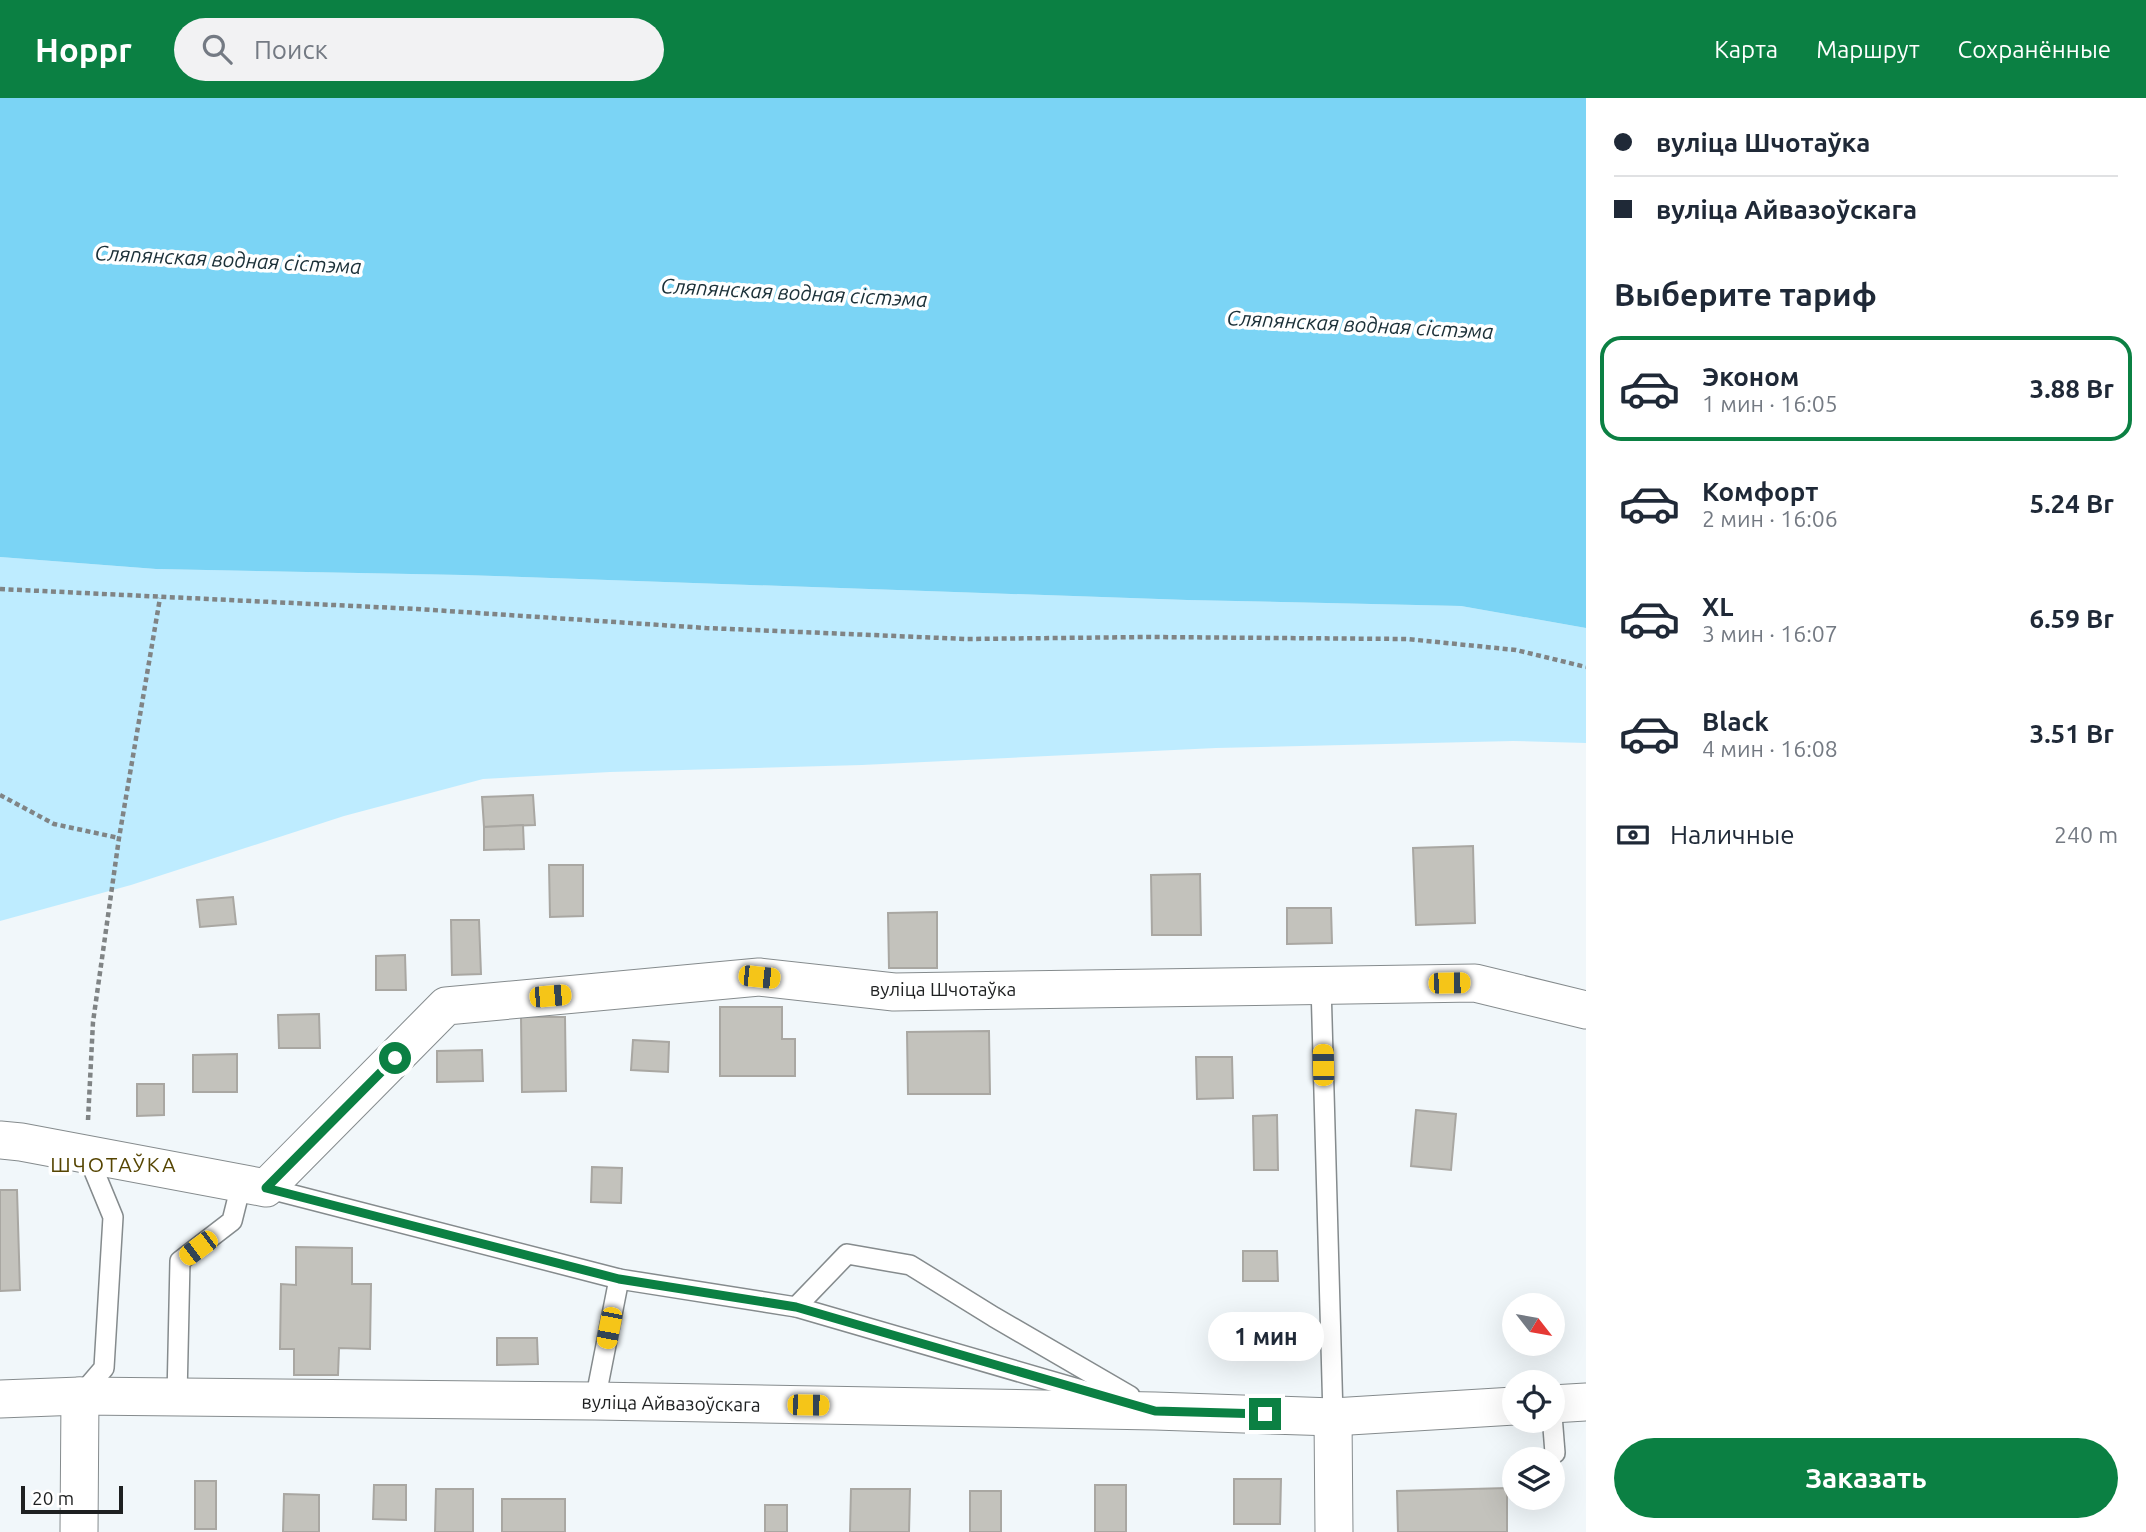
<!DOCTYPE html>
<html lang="ru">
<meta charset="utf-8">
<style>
body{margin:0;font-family:Ubuntu,sans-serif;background:#f2f2f3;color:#1f2937;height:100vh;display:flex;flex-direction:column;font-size:26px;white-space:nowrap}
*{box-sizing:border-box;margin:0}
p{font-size:23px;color:#747a83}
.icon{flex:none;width:38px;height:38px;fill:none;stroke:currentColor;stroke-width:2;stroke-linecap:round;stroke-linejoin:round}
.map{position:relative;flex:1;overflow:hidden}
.sheet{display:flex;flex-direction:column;background:#fff;width:560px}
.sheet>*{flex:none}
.guide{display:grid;align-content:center;height:154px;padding:0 28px;background:#fff}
.needle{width:46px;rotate:121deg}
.controls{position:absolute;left:1502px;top:1195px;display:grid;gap:14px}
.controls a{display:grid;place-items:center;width:63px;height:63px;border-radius:50%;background:#fff;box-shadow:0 7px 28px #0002;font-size:35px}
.scale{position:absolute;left:21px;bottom:18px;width:102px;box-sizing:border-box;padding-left:7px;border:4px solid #1e2021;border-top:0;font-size:19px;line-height:24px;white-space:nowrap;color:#1e2021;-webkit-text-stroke:5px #fff;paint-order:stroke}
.end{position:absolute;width:32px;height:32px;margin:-16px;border:9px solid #0b8043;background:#fff;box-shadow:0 0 0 4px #fff}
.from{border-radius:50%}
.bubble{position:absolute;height:49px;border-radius:24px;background:#fff;box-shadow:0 7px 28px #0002;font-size:23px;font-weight:600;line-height:49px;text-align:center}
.car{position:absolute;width:21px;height:42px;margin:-21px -10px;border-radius:9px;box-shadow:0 0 5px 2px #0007;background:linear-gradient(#f5c518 24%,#345 0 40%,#f5c518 0 76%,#345 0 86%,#f5c518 0)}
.guide b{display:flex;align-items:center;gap:24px;height:66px;font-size:26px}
.guide b+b{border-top:2px solid #e0e1e3}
.guide i{width:18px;height:18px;background:#1f2937}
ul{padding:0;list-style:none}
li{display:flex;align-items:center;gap:21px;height:105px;margin:0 14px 10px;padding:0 14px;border:4px solid transparent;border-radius:21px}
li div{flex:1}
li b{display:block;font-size:26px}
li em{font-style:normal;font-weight:600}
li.active{border-color:#0b8043}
li>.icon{width:63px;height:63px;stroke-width:1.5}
h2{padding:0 28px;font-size:32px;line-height:84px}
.pay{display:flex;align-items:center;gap:18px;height:77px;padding:0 28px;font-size:26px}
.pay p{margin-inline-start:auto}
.button{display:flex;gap:14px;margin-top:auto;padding:14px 28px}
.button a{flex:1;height:80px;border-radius:42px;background:#0b8043;color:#fff;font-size:28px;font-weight:600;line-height:80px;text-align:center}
header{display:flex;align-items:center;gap:42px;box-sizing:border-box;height:98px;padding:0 35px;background:#0b8043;color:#fff}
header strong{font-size:33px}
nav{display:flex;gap:38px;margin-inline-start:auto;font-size:24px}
.search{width:490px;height:63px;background:#f2f2f3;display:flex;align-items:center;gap:18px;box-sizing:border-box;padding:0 24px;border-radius:38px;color:#747a83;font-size:26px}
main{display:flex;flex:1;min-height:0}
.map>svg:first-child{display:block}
.green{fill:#beecff}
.water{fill:#7bd4f5}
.building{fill:#c3c2bc;stroke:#a9a7a2;stroke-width:2}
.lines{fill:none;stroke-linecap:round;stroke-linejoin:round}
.lane-casing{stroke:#858b8d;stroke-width:22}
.street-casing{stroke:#858b8d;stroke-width:39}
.path{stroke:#808485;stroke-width:4.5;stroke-dasharray:5 3.5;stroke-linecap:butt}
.lane{stroke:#fff;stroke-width:19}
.street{stroke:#fff;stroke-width:37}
.route{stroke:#0b8043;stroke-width:9}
.labels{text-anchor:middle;stroke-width:7;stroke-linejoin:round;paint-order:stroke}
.street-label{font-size:19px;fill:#1e2021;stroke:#fff}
.water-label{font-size:21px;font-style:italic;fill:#1b3038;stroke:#fff}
.neighbourhood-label{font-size:21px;letter-spacing:2px;fill:#564502;stroke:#fff}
</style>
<header>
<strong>Hoppr</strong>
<div class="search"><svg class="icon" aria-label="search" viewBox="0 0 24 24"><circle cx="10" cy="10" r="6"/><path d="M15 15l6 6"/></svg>Поиск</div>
<nav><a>Карта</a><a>Маршрут</a><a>Сохранённые</a></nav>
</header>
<main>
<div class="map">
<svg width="1586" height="1434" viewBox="0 0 1586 1434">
<rect width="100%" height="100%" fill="#f1f7fa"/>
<path class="green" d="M0,459L156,471L463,477L1187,502L1461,508L1586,530V645L1513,643L1216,650L862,667L610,674L483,681L344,718L131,787L0,823Z"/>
<path class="water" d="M0,0H1586V530L1461,508L1187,502L463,477L156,471L0,459Z"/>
<g class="building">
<path d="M533,697L535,727L484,729L482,699Z"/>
<path d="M523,727L524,751L484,752V729Z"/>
<path d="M1473,748L1475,825L1416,827L1413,750Z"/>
<path d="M549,767H583V818L550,819Z"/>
<path d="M1200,776L1201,837H1152L1151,777Z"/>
<path d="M233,799L236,826L200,829L197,802Z"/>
<path d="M1287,810H1331L1332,845L1287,846Z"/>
<path d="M937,814V870H889L888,815Z"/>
<path d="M451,822H479L481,876L452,877Z"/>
<path d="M405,857L406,892H376V858Z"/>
<path d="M720,909H782V941H795V978H720Z"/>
<path d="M319,916L320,950H279L278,917Z"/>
<path d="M521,919H565L566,993L522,994Z"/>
<path d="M989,933L990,996H908L907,934Z"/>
<path d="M633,942L669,944L668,974L631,972Z"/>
<path d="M482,952L483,983L437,984V953Z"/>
<path d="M237,956V994H193V957Z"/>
<path d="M1196,959H1232L1233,1000L1197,1001Z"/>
<path d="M137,986H164V1017L137,1018Z"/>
<path d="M1416,1012L1456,1016L1451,1072L1411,1068Z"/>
<path d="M1277,1017L1278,1072H1254L1253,1018Z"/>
<path d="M592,1069L622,1070L621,1105L591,1104Z"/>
<path d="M0,1092H17L20,1192L0,1193Z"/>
<path d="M296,1149L352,1150V1186H371L370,1251L339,1250L338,1277H294V1251H280L281,1186L296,1187Z"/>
<path d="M1243,1153H1277L1278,1183H1243Z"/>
<path d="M497,1240H537L538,1266L497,1267Z"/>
<path d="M1234,1381H1281L1280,1426H1234Z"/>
<rect x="195" y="1383" width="21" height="48"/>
<path d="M374,1387H406V1422L373,1421Z"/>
<rect x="1095" y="1387" width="31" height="47"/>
<path d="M1507,1390V1434H1398L1397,1393Z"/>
<path d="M436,1391H473V1434H435Z"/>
<path d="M851,1391H910L909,1434H850Z"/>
<rect x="970" y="1393" width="31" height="41"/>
<path d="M284,1396L319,1397V1434H283Z"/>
<rect x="502" y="1401" width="63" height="33"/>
<rect x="765" y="1407" width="22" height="27"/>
</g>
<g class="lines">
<g class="lane-casing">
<g id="lane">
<path d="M1321,886L1333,1319"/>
<path d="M266,1090L619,1181L796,1209L1113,1301"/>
<path d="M796,1209L847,1156L910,1167L994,1219L1130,1298"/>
<path d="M80,1298L104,1270L113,1119L87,1056"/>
<path d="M177,1299L180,1163L232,1123L241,1087"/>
<path d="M595,1303L619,1181"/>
<path d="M1552,1317L1555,1355"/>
</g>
</g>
<g class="street-casing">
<g id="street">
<path d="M0,1042L21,1044L266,1090L446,908L759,879L894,894L1475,885L1586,912"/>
<path d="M0,1301L80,1298L595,1303L1155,1313L1333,1319L1514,1308"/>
<path d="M1552,1306L1586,1304"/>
<path d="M1333,1319L1334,1434"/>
<path d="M79,1434L80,1298"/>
</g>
</g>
<g class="path">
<path d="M0,491L417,511L706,530L966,541L1149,539L1407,541L1516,552L1586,569"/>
<path d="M0,697L54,726L119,740"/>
<path d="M88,1022L93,924L119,740L160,500"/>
</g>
<use href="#lane" class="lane"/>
<use href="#street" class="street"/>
</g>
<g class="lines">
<path class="route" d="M395,960L266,1090L619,1181L796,1209L1155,1313L1265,1316"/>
</g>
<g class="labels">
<g class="street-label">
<text x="943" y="898">вуліца Шчотаўка</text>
<text transform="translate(671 1305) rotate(1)" y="7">вуліца Айвазоўскага</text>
</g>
<g class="water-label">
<text transform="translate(228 162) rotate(3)" y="7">Сляпянская водная сістэма</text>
<text transform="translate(794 195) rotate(3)" y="7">Сляпянская водная сістэма</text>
<text transform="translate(1360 227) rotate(3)" y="7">Сляпянская водная сістэма</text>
</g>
<g class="neighbourhood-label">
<text x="114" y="1074">ШЧОТАЎКА</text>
</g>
</g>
</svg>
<div class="controls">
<a><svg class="needle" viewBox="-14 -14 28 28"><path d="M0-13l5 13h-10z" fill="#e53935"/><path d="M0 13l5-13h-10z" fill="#747a83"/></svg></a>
<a><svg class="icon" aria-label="locate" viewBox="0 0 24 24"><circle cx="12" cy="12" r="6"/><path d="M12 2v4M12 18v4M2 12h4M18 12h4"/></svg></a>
<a><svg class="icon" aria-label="layers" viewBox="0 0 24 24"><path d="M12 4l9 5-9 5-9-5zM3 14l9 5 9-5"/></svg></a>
</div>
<div class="scale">20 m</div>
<i class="end from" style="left:395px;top:960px"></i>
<i class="end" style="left:1265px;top:1316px"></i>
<div class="bubble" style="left:1208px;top:1214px;width:116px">1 мин</div>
<i class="car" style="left:759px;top:879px;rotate:96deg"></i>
<i class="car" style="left:1449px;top:885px;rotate:89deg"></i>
<i class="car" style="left:550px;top:898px;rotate:85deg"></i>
<i class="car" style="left:1323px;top:967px;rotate:359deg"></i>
<i class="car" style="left:198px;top:1150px;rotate:233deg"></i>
<i class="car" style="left:609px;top:1230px;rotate:191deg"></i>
<i class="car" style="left:808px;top:1307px;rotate:91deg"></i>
</div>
<section class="sheet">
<div class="guide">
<b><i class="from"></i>вуліца Шчотаўка</b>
<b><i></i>вуліца Айвазоўскага</b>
</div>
<h2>Выберите тариф</h2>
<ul>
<li class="active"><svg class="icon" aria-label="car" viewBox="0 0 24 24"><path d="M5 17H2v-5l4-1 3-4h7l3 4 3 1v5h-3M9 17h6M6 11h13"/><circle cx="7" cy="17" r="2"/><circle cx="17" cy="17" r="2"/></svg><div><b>Эконом</b><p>1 мин · 16:05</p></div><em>3.88 Br</em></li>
<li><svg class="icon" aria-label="car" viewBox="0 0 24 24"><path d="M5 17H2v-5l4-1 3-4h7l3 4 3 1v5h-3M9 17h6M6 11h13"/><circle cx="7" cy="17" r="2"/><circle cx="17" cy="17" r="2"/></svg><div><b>Комфорт</b><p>2 мин · 16:06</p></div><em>5.24 Br</em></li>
<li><svg class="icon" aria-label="car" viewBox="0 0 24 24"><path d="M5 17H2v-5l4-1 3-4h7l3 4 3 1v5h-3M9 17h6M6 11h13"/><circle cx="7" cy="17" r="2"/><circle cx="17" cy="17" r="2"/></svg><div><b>XL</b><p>3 мин · 16:07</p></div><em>6.59 Br</em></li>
<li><svg class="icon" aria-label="car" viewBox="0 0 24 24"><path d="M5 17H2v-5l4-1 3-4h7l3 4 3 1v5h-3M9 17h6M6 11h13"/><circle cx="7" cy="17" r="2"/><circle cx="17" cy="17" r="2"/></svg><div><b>Black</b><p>4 мин · 16:08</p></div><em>3.51 Br</em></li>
</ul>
<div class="pay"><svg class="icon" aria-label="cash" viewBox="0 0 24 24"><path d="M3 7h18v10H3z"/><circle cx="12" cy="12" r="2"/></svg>Наличные<p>240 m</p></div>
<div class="button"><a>Заказать</a></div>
</section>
</main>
